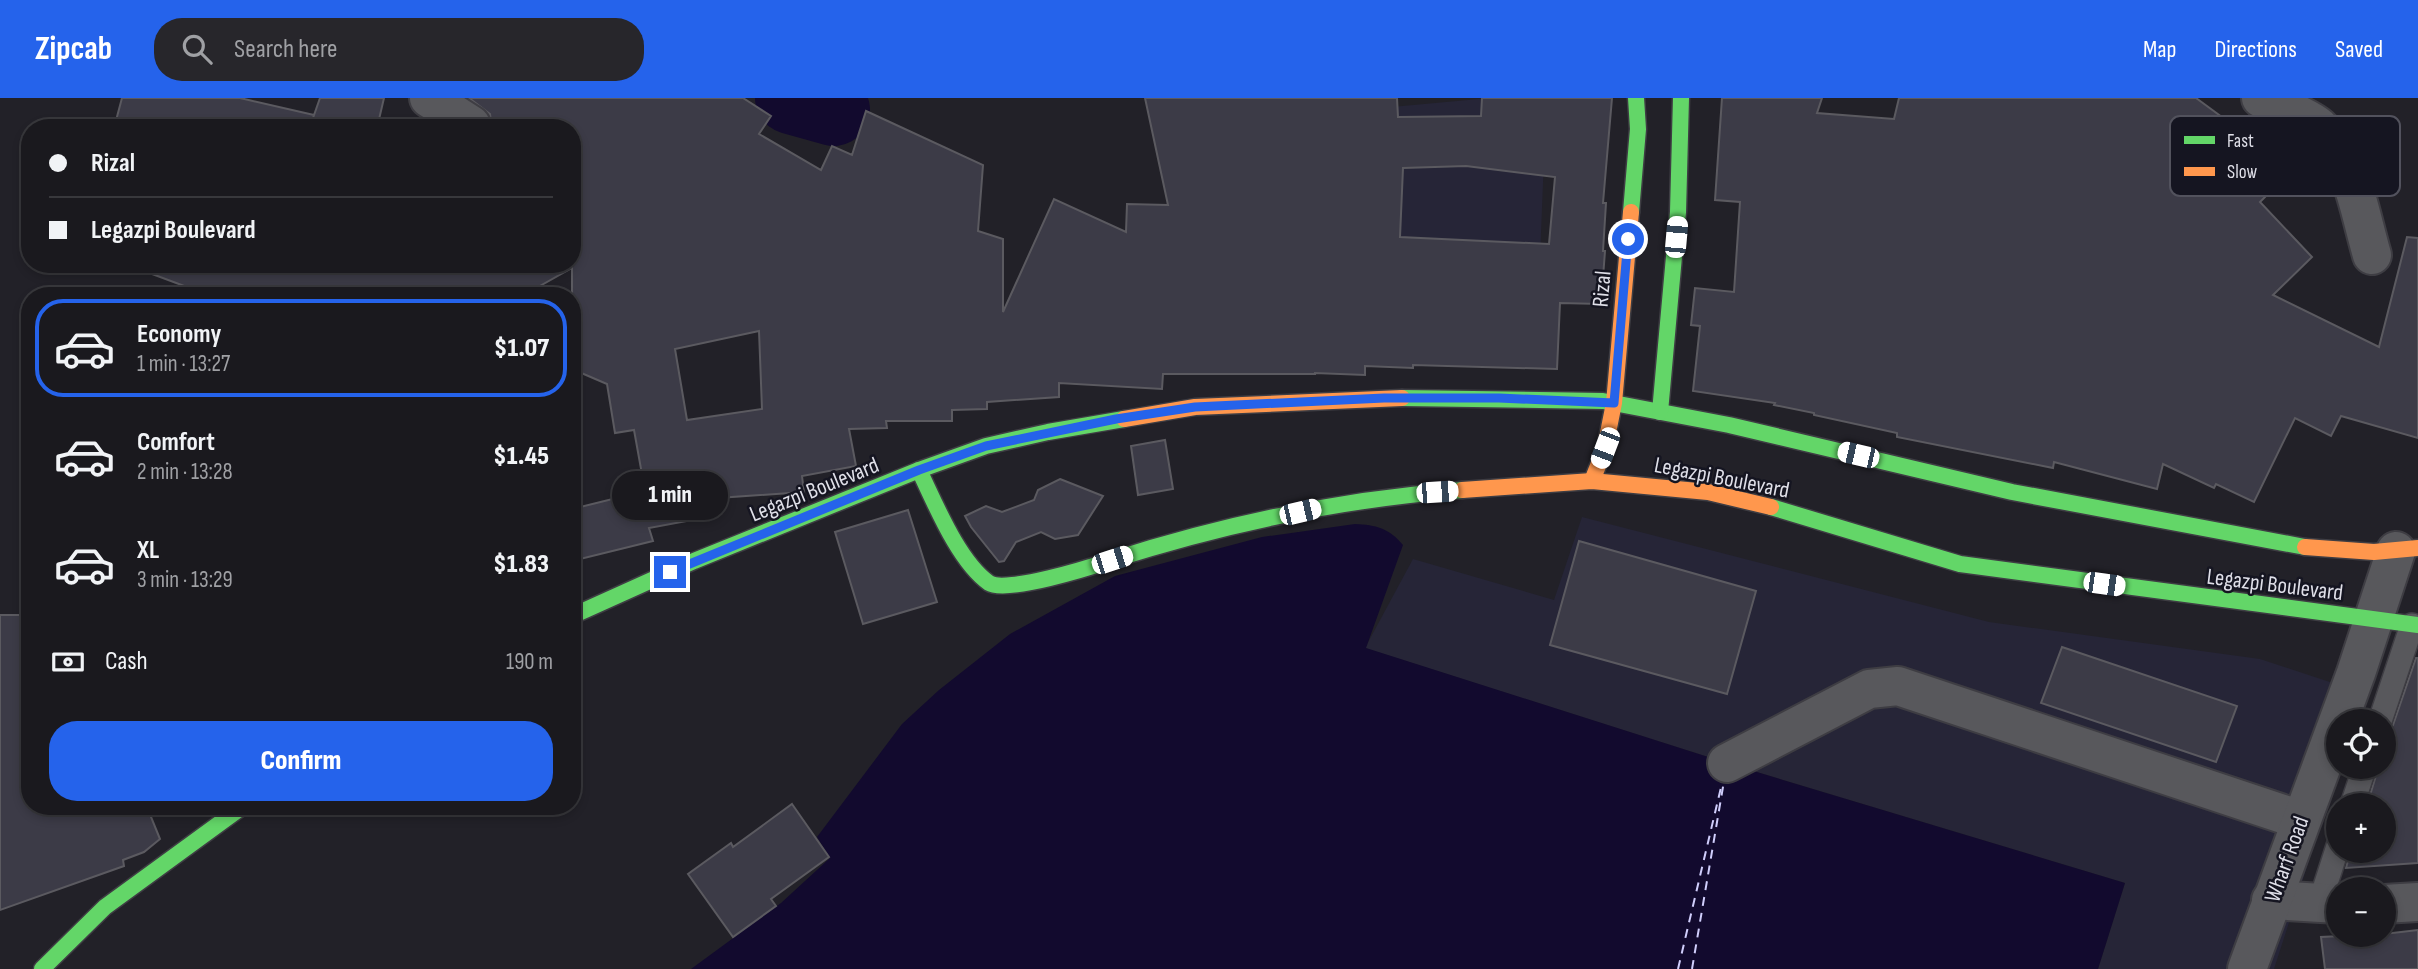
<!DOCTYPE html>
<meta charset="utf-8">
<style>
body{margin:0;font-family:"Sofia Sans Condensed",sans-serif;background:#27262b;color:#f1f3f6;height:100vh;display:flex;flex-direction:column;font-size:26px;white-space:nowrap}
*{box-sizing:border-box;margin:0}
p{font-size:23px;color:#9fa0a4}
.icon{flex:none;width:38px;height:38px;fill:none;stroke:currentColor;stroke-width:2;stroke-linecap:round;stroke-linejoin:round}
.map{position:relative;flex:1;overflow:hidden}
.details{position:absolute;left:21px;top:189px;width:560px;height:528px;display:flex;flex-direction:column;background:#1a191e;border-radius:28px;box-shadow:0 4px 10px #0003,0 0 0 2px #38383c}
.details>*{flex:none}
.top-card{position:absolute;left:21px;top:21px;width:560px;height:154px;border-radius:28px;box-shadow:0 4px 10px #0003,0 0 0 2px #38383c;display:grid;align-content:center;height:154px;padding:0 28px;background:#1a191e}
.fabs{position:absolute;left:2326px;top:611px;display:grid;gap:14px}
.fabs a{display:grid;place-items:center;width:70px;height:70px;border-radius:50%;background:#1a191e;box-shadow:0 4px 10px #0003,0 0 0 2px #38383c;font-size:35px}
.end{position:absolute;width:32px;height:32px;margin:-16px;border:9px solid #2563eb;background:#fff;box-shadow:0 0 0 4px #fff}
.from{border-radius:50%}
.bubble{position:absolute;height:49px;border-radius:24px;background:#1a191e;box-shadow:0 4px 10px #0003,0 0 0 2px #38383c;font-size:23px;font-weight:800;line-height:49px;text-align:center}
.car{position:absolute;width:21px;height:42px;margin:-21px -10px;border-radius:9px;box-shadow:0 0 5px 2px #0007;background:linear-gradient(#fff 24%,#345 0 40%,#fff 0 76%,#345 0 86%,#fff 0)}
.top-card b{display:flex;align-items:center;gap:24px;height:66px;font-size:26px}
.top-card b+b{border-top:2px solid #38383c}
.top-card i{width:18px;height:18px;background:#f1f3f6}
ul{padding:12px 0 0;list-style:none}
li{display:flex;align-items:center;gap:21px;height:98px;margin:0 14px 10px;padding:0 14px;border:4px solid transparent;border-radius:28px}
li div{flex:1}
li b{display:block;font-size:26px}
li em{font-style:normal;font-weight:800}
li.current{border-color:#2563eb}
li>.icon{width:63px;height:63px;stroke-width:1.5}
.pay{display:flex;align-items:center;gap:18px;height:77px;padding:0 28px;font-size:26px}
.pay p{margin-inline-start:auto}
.primary-button{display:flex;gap:14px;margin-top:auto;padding:14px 28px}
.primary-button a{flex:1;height:80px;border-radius:28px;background:#2563eb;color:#fff;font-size:28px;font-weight:800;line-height:80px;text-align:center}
header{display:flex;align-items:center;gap:42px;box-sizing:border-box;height:98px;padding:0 35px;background:#2563eb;color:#fff}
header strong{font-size:33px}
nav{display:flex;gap:38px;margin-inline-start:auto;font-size:24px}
.search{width:490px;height:63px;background:#27262b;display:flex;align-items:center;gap:18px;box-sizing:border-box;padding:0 24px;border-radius:28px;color:#9fa0a4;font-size:26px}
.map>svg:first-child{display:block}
.built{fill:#262537}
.water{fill:#120a2e}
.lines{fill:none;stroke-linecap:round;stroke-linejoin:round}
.river{stroke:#120a2e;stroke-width:72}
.ferry{stroke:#d0cefc;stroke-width:2;stroke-dasharray:9 7;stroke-linecap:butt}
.building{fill:#3c3b47;stroke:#5b5a60;stroke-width:2;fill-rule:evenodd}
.lane-casing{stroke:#3e3d43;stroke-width:26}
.street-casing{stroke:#3e3d43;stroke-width:42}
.fast-casing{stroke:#3e3d43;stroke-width:19}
.slow-casing{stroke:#3e3d43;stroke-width:19}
.lane{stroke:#58585c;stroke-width:23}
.street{stroke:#58585c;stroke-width:38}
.fast{stroke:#63d668;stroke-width:16}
.slow{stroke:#ff974d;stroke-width:16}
.route{stroke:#2563eb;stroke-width:9}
.labels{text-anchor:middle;stroke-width:5;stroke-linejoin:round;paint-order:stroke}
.street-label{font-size:23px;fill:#dfdfe8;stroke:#151521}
.key{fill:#151521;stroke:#52525d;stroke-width:2}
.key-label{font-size:19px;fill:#dfdfe8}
</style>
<header>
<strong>Zipcab</strong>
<div class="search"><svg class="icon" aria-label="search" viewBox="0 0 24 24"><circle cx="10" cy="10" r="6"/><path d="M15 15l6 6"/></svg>Search here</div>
<nav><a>Map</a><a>Directions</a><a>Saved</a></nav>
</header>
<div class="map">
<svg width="2418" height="871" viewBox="0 0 2418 871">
<rect width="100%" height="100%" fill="#222128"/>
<g class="built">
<path d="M1479,1L1546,9L1538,211L1268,201L1337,14Z"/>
<path d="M1582,419L1989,524L2260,561L2363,595L2274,871H2098L2125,785L1727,665L1365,550L1413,461L1554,502Z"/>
</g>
<path class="water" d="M1355,426C1376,427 1389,430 1403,447L1366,550L1727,665L2125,785L2098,871H691L781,805L830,760L817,739L902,626L939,592L1010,536L1115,478L1262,439Z"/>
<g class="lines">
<path class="river" d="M791,0L834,12"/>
<g class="ferry">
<path d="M1678,871L1723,681"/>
<path d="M1692,871L1724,683"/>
</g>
</g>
<g class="building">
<path d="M122,0H240L314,17L313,20L320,0H384L377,30H114Z"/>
<path d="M469,0H743L771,18L759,36L821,72L832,48L852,57L866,13L983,67L978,133L1003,141V214L1054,101L1126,134L1127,106L1168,107L1145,0H1397L1398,19L1481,18L1482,0H1612L1603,105H1606L1603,153H1605L1601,206L1560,205L1557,271L1413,267V270L1365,268V277L1315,275V276H1163L1162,291L1059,285V299L987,304V311L952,312V323H886L887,330L849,331L856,368L802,378L804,394L718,400L719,408L686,414L687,423L649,430L653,443L572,463V411L645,393L634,332L615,335L607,286L572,271V170L522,198H211L136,170V166H335L345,170L347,166H572V30H492L490,16ZM1466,68L1555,79L1549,146L1400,139L1403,70ZM759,233L762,311L687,322L675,251Z"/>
<path d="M1722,0H1822L1817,15L1894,21L1899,0H2196L2249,39L2236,57L2271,93L2260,104L2312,159L2273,197L2379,249L2407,139L2418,140V340L2341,318L2331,338L2295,320L2254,404L2216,386L2214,390L2163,366L2157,391L2054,364L2053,370L1897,339V335L1814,317V315L1774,307L1775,305L1693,293L1700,228L1691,227L1695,190L1734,194L1740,104L1715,102Z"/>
<path d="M1165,342L1173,391L1138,397L1131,348Z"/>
<path d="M1060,381L1103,398L1078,437L1055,441L1041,434L1016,444L1004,463L999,464L971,429L965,418L986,408L1002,414L1034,402L1038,392Z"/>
<path d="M908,412L937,504L863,526L835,434Z"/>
<path d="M1579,443L1756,493L1727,596L1550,547Z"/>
<path d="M0,517H30V709H147L160,741L144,754L123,762L124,768L0,812Z"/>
<path d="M2062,549L2237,608L2216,664L2041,605Z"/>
<path d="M2416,560H2418V765L2346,770L2351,752H2384V707H2367L2379,668H2384V643L2387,635L2393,627Z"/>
<path d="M792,706L829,759L771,801L776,808L733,839L688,776L731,745L733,749Z"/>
<path d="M2418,832V871H2325L2321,839L2384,836Z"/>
</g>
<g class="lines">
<g class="lane-casing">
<g id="lane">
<path d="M2380,623L2412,527"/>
<path d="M2352,707L2365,668"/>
<path d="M2319,807L2338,748"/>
</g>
</g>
<g class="street-casing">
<g id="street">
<path d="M429,0L471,27"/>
<path d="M2261,0C2277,8 2306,18 2319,29C2353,61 2359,113 2372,157"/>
<path d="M1727,665L1869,591L1898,588L2301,722"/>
<path d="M2271,802L2338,806"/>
<path d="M2384,806L2418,804"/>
<path d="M2247,871L2356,575L2396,453"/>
</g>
</g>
<g class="fast-casing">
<g id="fast">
<path d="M1631,114L1638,31L1636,0"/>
<path d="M1402,300L1603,303L1729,327L2012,394L2305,449"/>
<path d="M1660,314L1678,114L1681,0"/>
<path d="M919,372C935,405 958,463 989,485C1006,496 1091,469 1112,462C1225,426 1344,401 1462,392"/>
<path d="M1771,409L1960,466L2418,527"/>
<path d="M572,518L694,463L919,372L986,348L1048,334L1124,321"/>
<path d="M42,871L105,809L242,709"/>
</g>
</g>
<g class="slow-casing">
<g id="slow">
<path d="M1124,321L1195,309L1402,300"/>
<path d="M1592,383L1605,350L1614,305L1631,114"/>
<path d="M1462,392L1592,383L1708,394L1771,409"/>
<path d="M2305,449L2374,454L2418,450"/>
</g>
</g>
<use href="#lane" class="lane"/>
<use href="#street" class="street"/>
<use href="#fast" class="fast"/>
<use href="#slow" class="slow"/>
</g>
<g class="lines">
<path class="route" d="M670,474L919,372L986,348L1116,321L1195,309L1384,300H1499L1614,305L1628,141"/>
</g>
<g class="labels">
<g class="street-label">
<text transform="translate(1601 191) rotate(-85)" y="8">Rizal</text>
<text transform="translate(1722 379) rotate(11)" y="8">Legazpi Boulevard</text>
<text transform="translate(814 391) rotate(-22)" y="8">Legazpi Boulevard</text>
<text transform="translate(2275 486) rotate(7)" y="8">Legazpi Boulevard</text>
<text transform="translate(2286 761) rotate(-70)" y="8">Wharf Road</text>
</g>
</g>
<rect x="2170" y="18" width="230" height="80" rx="10" class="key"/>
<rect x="2184" y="38" width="31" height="8" fill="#63d668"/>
<rect x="2184" y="69" width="31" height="9" fill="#ff974d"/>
<g class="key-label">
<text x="2227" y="49">Fast</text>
<text x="2227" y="80">Slow</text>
</g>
</svg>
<div class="fabs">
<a><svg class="icon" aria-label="locate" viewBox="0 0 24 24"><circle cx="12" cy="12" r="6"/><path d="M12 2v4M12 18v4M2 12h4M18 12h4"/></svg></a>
<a>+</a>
<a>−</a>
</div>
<i class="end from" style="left:1628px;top:141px"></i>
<i class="end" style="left:670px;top:474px"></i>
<div class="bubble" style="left:612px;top:373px;width:116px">1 min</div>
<i class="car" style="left:1676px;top:139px;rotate:5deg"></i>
<i class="car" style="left:1605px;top:350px;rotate:201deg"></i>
<i class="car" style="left:1858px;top:357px;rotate:283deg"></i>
<i class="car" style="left:1437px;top:394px;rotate:86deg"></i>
<i class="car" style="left:1300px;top:414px;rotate:77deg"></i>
<i class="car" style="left:1112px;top:462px;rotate:72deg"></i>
<i class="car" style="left:2104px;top:486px;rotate:98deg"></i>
<div class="top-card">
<b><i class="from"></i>Rizal</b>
<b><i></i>Legazpi Boulevard</b>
</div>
<section class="details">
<ul>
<li class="current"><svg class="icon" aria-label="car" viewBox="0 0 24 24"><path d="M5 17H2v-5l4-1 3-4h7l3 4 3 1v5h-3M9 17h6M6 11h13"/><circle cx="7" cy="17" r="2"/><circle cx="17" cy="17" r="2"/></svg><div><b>Economy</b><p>1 min · 13:27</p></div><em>$1.07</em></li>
<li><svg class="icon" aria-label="car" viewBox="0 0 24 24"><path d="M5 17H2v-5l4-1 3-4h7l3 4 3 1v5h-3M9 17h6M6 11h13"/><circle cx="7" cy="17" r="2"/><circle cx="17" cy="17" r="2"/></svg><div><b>Comfort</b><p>2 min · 13:28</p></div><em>$1.45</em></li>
<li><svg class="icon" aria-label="car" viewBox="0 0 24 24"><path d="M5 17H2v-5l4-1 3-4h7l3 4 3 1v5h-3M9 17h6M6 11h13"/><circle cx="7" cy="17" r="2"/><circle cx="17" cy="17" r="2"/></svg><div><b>XL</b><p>3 min · 13:29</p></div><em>$1.83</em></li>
</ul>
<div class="pay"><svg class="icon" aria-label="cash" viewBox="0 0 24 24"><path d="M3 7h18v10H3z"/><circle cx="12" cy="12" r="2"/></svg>Cash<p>190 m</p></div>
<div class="primary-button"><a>Confirm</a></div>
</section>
</div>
